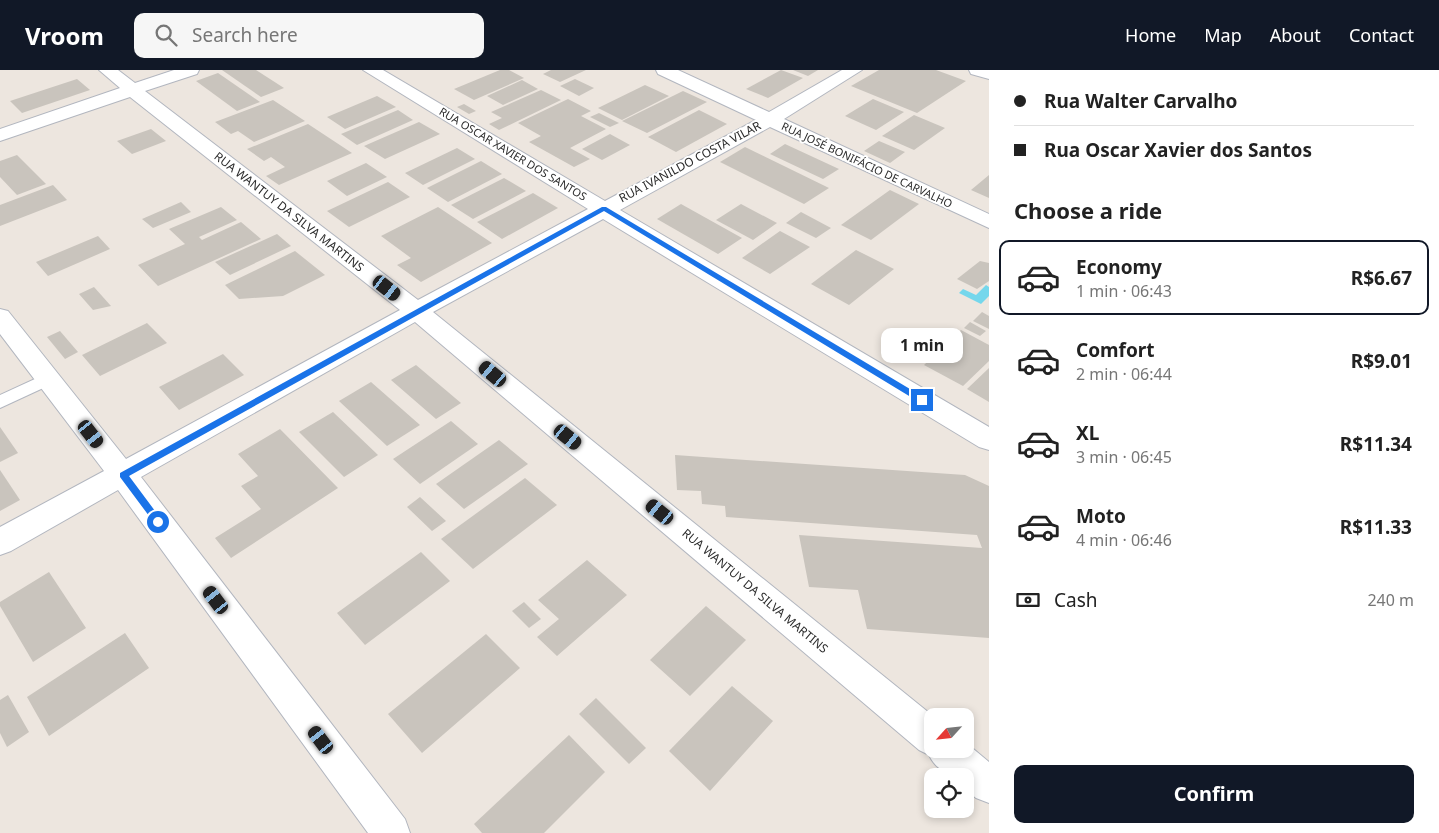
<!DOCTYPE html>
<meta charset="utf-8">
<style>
body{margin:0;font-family:"Noto Sans",sans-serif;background:#f6f6f6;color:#222;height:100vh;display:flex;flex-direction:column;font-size:19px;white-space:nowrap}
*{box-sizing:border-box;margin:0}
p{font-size:16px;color:#767676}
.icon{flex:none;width:28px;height:28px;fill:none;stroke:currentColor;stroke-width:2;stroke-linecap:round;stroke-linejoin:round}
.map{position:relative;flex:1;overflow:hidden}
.drawer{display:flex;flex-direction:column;background:#fff;width:450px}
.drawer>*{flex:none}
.top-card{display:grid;align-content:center;height:110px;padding:0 25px;background:#fff}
.needle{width:32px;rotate:243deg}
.fabs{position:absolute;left:924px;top:638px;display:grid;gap:10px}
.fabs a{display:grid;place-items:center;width:50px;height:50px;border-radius:10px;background:#fff;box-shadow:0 2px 8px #0003;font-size:25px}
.end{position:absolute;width:22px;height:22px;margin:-11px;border:6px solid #1a73e8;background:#fff;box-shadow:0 0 0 2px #fff}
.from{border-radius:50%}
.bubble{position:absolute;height:35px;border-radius:10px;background:#fff;box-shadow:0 2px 8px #0003;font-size:16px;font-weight:700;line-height:35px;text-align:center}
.car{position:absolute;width:15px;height:30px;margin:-15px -8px;border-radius:6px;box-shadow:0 0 4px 1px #0007;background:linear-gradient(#222 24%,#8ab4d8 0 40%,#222 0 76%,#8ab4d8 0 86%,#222 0)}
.top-card b{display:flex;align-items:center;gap:18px;height:48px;font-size:19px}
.top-card b+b{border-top:1px solid #e0e0e0}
.top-card i{width:12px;height:12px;background:#222}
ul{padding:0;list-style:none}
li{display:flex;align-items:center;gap:15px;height:75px;margin:0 10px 8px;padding:0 15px;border:2px solid transparent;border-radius:10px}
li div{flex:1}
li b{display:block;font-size:19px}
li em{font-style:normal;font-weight:700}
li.selected{border-color:#111827}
li>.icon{width:45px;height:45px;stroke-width:1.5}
h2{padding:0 25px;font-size:22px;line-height:60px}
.pay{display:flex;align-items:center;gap:12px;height:55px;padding:0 25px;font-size:19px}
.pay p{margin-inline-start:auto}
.action{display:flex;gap:10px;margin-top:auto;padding:10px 25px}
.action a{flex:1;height:58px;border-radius:10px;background:#111827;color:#fff;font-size:20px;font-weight:700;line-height:58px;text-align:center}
header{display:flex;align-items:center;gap:30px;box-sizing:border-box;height:70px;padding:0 25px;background:#111827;color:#fff}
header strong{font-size:24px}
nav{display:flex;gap:28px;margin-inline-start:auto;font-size:18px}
.search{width:350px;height:45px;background:#f6f6f6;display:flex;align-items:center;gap:12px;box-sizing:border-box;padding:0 18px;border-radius:10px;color:#767676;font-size:19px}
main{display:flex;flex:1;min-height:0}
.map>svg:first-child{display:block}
.water{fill:#75d7ec}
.building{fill:#c9c4bd}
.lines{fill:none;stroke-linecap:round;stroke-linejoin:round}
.service-casing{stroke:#b2b6bf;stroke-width:2}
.minor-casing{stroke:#b2b6bf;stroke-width:2}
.service{fill:#fff;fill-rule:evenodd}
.minor{fill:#fff;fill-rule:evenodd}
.route{fill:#1a73e8}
.labels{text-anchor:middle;stroke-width:4;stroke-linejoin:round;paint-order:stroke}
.far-street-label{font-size:11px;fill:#2c2c2c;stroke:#fff}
.street-label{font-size:12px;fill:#2c2c2c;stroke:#fff}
</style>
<header>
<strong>Vroom</strong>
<div class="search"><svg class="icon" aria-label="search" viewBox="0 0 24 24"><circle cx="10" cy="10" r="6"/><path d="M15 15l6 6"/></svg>Search here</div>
<nav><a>Home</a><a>Map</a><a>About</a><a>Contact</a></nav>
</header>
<main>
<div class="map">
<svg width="989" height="763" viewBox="0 0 989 763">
<rect width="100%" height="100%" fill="#ede6df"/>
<path class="water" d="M986,215L989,217V226L981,234L959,223L963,219L976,225Z"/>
<g class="building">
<path d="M222,0H256L284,18L261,27Z"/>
<path d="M500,0H509L524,8L474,30L454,19Z"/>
<path d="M551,0H586L560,12L543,4Z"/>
<path d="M781,0L803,8L768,28L746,19Z"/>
<path d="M793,0H818L808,6Z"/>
<path d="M879,0H936L966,11L917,43L851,16Z"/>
<path d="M218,3L260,32L237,41L196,11Z"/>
<path d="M77,9L90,20L22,43L10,31Z"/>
<path d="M575,9L594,18L579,26L560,16Z"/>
<path d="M522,10L538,19L503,35L487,26Z"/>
<path d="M645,15L669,26L622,50L598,38Z"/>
<path d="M541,20L561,30L499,60L489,54L502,48L491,42Z"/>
<path d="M683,21L707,32L647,63L622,51Z"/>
<path d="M377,26L396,37L345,59L327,47Z"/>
<path d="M568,29L591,41L581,46L606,59L570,78L590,89L574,97L529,72L541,66L518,53Z"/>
<path d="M873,29L904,42L876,60L845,46Z"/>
<path d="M273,30L305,51L254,72L238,61L231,64L215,52Z"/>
<path d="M464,34L476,41L469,44L457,37Z"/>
<path d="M398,40L413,50L357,75L341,64Z"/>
<path d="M699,40L727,54L676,82L648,67Z"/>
<path d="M599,43L619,53L610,57L590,47Z"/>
<path d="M914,45L945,58L914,80L882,66Z"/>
<path d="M419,52L440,64L385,89L364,76Z"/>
<path d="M308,54L352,83L279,115L266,106L285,97L271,87L264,91L247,79Z"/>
<path d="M151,59L166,71L132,84L117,71Z"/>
<path d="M610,64L630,75L602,90L582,79Z"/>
<path d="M879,71L905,82L890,93L864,81Z"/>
<path d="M785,74L839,99L823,109L770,84Z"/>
<path d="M745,77L829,118L804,134L720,92Z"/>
<path d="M457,78L475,89L423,115L405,103Z"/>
<path d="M17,85L46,114L17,125L0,107V91Z"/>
<path d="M481,91L502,104L448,132L427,118Z"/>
<path d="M366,93L387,107L347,126L327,111Z"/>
<path d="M989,105V128L971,120Z"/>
<path d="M504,108L526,121L473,149L451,135Z"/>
<path d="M388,112L410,127L349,157L327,141Z"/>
<path d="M53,115L67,130L0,156V135Z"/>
<path d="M890,120L919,134L871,170L841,155Z"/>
<path d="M533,123L558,138L502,169L477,152Z"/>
<path d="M181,132L191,142L153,158L142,149Z"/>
<path d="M681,134L742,168L718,184L657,149Z"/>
<path d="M741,134L777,153L753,170L716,150Z"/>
<path d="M221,137L237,150L199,167L202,170L241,152L261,169L158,216L138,195L185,174L169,159Z"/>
<path d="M438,137L492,173L421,212L397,195L411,188L381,166Z"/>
<path d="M801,142L831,158L816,168L786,153Z"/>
<path d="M780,161L810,177L770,204L742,188Z"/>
<path d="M277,164L291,176L230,205L215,192Z"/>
<path d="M98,166L110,179L48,206L36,192Z"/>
<path d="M856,180L894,199L849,235L811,214Z"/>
<path d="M295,181L325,205L283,226L239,229L225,215Z"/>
<path d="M980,191L989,193V211L977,219L957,209Z"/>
<path d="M94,217L111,236L93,240L79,224Z"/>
<path d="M982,242L989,246V259L973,251Z"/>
<path d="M970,252L986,261L980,266L964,258Z"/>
<path d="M147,253L167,273L100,306L82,285Z"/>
<path d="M961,260L989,275V291L963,316L924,295Z"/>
<path d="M60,261L78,282L65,289L47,267Z"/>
<path d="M223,284L244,305L179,340L159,317Z"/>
<path d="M416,295L461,333L436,349L391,310Z"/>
<path d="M989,298V332L967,319Z"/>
<path d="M371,312L420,355L387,376L339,331Z"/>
<path d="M333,342L378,385L344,407L299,362Z"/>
<path d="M451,351L478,374L420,414L393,389Z"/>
<path d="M0,357L18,383L0,392Z"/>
<path d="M280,359L338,418L231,488L215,468L261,439L241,416L258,406L238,384Z"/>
<path d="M499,370L528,394L464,439L436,414Z"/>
<path d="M675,385L965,405L989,416V568L867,559L858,520L809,517L799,465L982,478L977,465L726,447L725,436L702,434L701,421L677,420Z"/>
<path d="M0,400L20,430L0,441Z"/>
<path d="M525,408L557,435L473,499L441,469Z"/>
<path d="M420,427L446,451L432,461L407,437Z"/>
<path d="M421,482L450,511L365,575L337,543Z"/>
<path d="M587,490L627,525L557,586L537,567L559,549L538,530Z"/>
<path d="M49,502L86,558L33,592L0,536V532Z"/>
<path d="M524,532L541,549L529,558L512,541Z"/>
<path d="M706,536L746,570L690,626L650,590Z"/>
<path d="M125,563L149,598L49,666L27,627Z"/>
<path d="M486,564L520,598L422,683L388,644Z"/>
<path d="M732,616L773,651L710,721L669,681Z"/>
<path d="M8,625L29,662L7,677L0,663V630Z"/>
<path d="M596,628L646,678L629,694L579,644Z"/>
<path d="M569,665L605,702L544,763H482L474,754Z"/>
</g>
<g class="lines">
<g class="service-casing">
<path id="service" d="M48,303L54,305L56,309L54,313L0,338V325Z"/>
</g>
<g class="minor-casing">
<g id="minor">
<path d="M99,0H118L135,13L174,0H199L197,4L145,21L418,230L588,139L363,0H383L605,131L756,50L658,4L656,0H678L769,42L842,0H862L784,49L989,144V158L770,57L620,140L989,357V380L979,377L603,149L433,242L933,646L932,679H965V672L989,692V733L976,728L965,719V706C949,706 936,700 929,685L919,680L415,252L141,407L405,749L410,763H368L118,420L11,481L0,485V457L104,401L0,264V239L8,241L126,389L400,240L130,27L0,71V59L120,18Z"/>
<path d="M969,0H989V9L971,4Z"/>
</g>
</g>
<use href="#service" class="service"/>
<use href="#minor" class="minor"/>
</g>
<path class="route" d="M602,137H606L925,328V332H919L604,141L129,406L161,449V454H155L120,407V403Z"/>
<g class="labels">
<g class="far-street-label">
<text transform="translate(513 84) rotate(31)" y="4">RUA OSCAR XAVIER DOS SANTOS</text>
<text transform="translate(867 95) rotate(25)" y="4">RUA JOSÉ BONIFÁCIO DE CARVALHO</text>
</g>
<g class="street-label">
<text transform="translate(690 92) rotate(-28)" y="4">RUA IVANILDO COSTA VILAR</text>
<text transform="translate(289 142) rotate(38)" y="4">RUA WANTUY DA SILVA MARTINS</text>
<text transform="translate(755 521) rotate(40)" y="4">RUA WANTUY DA SILVA MARTINS</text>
</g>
</g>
</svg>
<div class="fabs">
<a><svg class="needle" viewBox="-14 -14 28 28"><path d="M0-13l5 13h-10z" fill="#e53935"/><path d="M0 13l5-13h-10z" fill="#767676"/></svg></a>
<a><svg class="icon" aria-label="locate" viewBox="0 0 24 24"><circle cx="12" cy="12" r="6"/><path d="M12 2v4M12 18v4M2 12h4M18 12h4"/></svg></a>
</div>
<i class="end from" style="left:158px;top:452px"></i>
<i class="end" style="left:922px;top:330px"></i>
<div class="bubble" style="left:881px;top:258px;width:82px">1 min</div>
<i class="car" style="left:387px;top:218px;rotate:128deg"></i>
<i class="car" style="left:493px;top:304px;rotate:310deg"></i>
<i class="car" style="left:91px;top:364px;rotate:142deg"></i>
<i class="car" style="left:568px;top:367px;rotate:129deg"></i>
<i class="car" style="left:660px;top:442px;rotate:309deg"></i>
<i class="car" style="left:216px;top:530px;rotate:323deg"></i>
<i class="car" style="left:321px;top:670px;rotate:323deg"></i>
</div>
<section class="drawer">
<div class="top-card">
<b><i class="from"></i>Rua Walter Carvalho</b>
<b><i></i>Rua Oscar Xavier dos Santos</b>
</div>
<h2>Choose a ride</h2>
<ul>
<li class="selected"><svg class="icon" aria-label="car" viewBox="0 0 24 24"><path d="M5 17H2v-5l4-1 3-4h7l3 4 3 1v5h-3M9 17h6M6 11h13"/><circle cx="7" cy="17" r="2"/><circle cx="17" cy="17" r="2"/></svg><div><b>Economy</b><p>1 min · 06:43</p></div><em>R$6.67</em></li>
<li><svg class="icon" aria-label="car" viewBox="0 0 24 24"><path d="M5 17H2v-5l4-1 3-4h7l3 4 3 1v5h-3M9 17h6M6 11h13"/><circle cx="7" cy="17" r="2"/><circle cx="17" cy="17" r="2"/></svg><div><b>Comfort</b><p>2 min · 06:44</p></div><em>R$9.01</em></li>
<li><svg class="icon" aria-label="car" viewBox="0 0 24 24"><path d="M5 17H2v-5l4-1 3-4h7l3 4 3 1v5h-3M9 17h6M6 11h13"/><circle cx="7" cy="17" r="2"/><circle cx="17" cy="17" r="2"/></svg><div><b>XL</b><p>3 min · 06:45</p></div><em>R$11.34</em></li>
<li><svg class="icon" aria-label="car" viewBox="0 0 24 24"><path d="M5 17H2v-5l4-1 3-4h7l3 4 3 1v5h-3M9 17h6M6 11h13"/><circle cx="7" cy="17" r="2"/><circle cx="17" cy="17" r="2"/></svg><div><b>Moto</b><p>4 min · 06:46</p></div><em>R$11.33</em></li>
</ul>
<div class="pay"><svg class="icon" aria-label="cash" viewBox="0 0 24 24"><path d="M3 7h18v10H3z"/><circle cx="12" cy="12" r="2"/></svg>Cash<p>240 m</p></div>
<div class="action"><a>Confirm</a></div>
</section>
</main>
